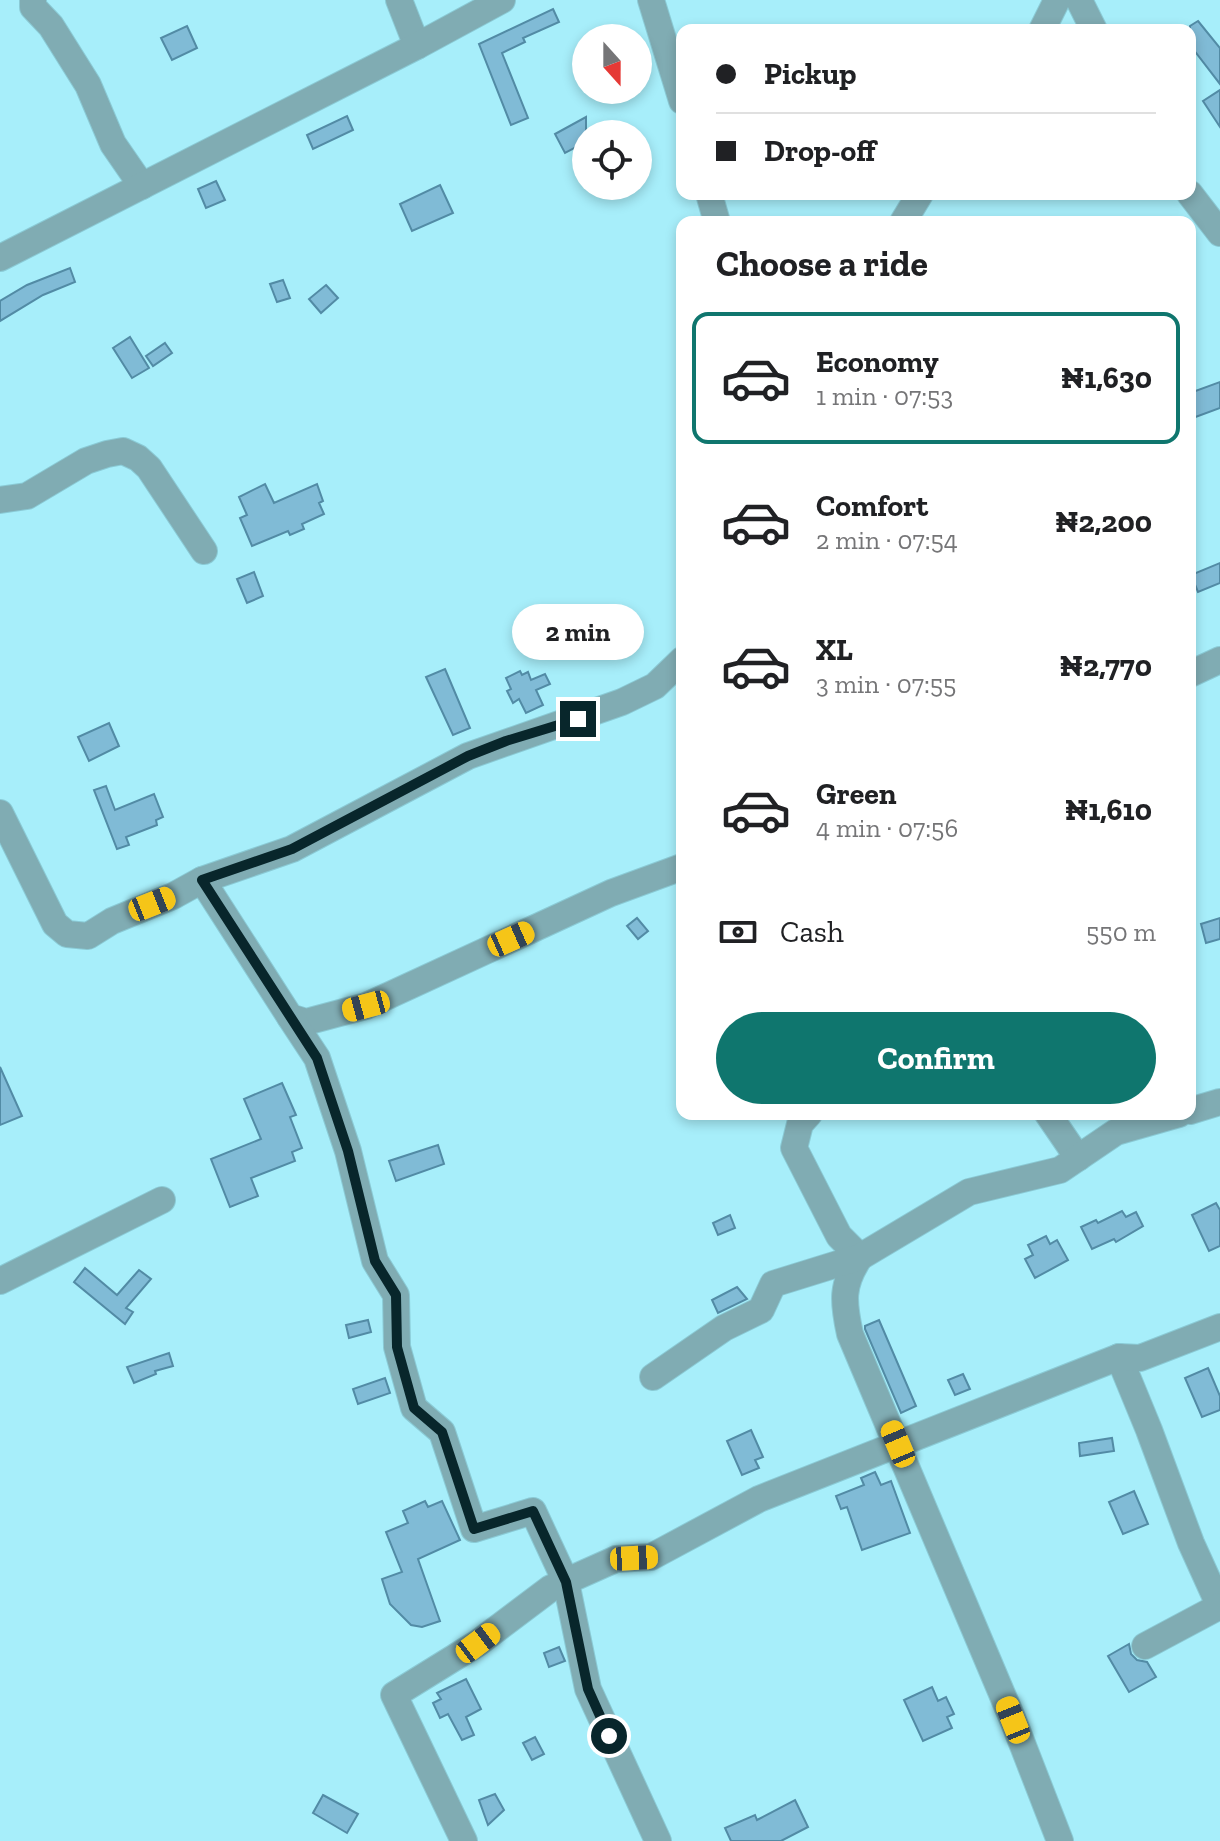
<!DOCTYPE html>
<meta charset="utf-8">
<style>
body{margin:0;font-family:"Zilla Slab",serif;background:#f2f2f2;color:#202124;height:100vh;display:flex;flex-direction:column;font-size:30px;white-space:nowrap}
*{box-sizing:border-box;margin:0}
p{font-size:26px;color:#757577}
.icon{flex:none;width:44px;height:44px;fill:none;stroke:currentColor;stroke-width:2;stroke-linecap:round;stroke-linejoin:round}
.map{position:relative;flex:1;overflow:hidden}
.sheet{position:absolute;left:676px;top:216px;width:520px;height:904px;display:flex;flex-direction:column;background:#fff;border-radius:16px;box-shadow:0 4px 12px #0003}
.sheet>*{flex:none}
.top-card{position:absolute;left:676px;top:24px;width:520px;height:176px;border-radius:16px;box-shadow:0 4px 12px #0003;display:grid;align-content:center;height:176px;padding:0 40px;background:#fff}
.needle{width:52px;rotate:159deg}
.tools{position:absolute;left:572px;top:24px;display:grid;gap:16px}
.tools a{display:grid;place-items:center;width:80px;height:80px;border-radius:50%;background:#fff;box-shadow:0 4px 12px #0003;font-size:40px}
.end{position:absolute;width:36px;height:36px;margin:-18px;border:10px solid #08262b;background:#fff;box-shadow:0 0 0 4px #fff}
.from{border-radius:50%}
.bubble{position:absolute;height:56px;border-radius:28px;background:#fff;box-shadow:0 4px 12px #0003;font-size:26px;font-weight:700;line-height:56px;text-align:center}
.car{position:absolute;width:24px;height:48px;margin:-24px -12px;border-radius:10px;box-shadow:0 0 6px 2px #0007;background:linear-gradient(#f5c518 24%,#345 0 40%,#f5c518 0 76%,#345 0 86%,#f5c518 0)}
.top-card b{display:flex;align-items:center;gap:28px;height:76px;font-size:30px}
.top-card b+b{border-top:2px solid #e0e0e0}
.top-card i{width:20px;height:20px;background:#202124}
ul{padding:0;list-style:none}
li{display:flex;align-items:center;gap:24px;height:132px;margin:0 16px 12px;padding:0 24px;border:4px solid transparent;border-radius:16px}
li div{flex:1}
li b{display:block;font-size:30px}
li em{font-style:normal;font-weight:700}
li.selected{border-color:#0f766e}
li>.icon{width:72px;height:72px;stroke-width:1.5}
h2{padding:0 40px;font-size:36px;line-height:96px}
.pay{display:flex;align-items:center;gap:20px;height:88px;padding:0 40px;font-size:30px}
.pay p{margin-inline-start:auto}
.primary-button{display:flex;gap:16px;margin-top:auto;padding:16px 40px}
.primary-button a{flex:1;height:92px;border-radius:48px;background:#0f766e;color:#fff;font-size:32px;font-weight:700;line-height:92px;text-align:center}
.map>svg:first-child{display:block}
.building{fill:#80bbd6;stroke:#528ba5;stroke-width:2}
.lines{fill:none;stroke-linecap:round;stroke-linejoin:round}
.minor-casing{stroke:#8acad5;stroke-width:28}
.minor{stroke:#80acb3;stroke-width:26}
.route{stroke:#08262b;stroke-width:10}
</style>
<div class="map">
<svg width="1220" height="1841" viewBox="0 0 1220 1841">
<rect width="100%" height="100%" fill="#a7eefa"/>
<g class="building">
<path d="M553,9L559,22L523,38L525,42L502,53L528,118L511,125L479,44Z"/>
<path d="M1198,21L1220,48V84L1190,45V26Z"/>
<path d="M187,26L197,48L172,60L161,38Z"/>
<path d="M1220,90V127L1203,101Z"/>
<path d="M347,116L353,130L313,149L307,135Z"/>
<path d="M586,117V142L565,153L555,134Z"/>
<path d="M216,181L225,200L206,208L198,189Z"/>
<path d="M440,185L453,213L412,231L400,204Z"/>
<path d="M70,268L75,282L43,295L0,321V301L27,285Z"/>
<path d="M283,280L290,298L277,302L270,284Z"/>
<path d="M326,285L338,298L321,313L309,299Z"/>
<path d="M130,337L149,368L132,378L113,348Z"/>
<path d="M165,343L172,353L153,366L146,356Z"/>
<path d="M1220,382V408L1190,419V393Z"/>
<path d="M265,484L274,503L317,484L323,501L319,503L324,514L302,524L304,529L290,535L288,531L252,546L240,518L247,515L239,497Z"/>
<path d="M1220,563V583L1198,592L1191,575Z"/>
<path d="M254,572L263,596L247,603L237,579Z"/>
<path d="M445,669L470,728L453,735L426,677Z"/>
<path d="M520,671L522,675L528,672L531,680L545,674L550,684L536,690L543,705L526,713L519,699L513,703L507,691L511,689L506,678Z"/>
<path d="M109,723L119,746L89,761L78,737Z"/>
<path d="M106,786L115,810L154,794L163,817L156,820L157,825L126,837L129,845L117,849L94,790Z"/>
<path d="M637,918L648,931L638,939L627,926Z"/>
<path d="M1220,918V939L1206,943L1201,924Z"/>
<path d="M0,1067L22,1116L0,1125Z"/>
<path d="M282,1083L296,1115L290,1117L302,1148L292,1152L295,1161L251,1178L258,1196L230,1207L211,1159L261,1139L244,1099Z"/>
<path d="M438,1145L444,1164L396,1181L389,1161Z"/>
<path d="M1216,1203L1220,1210V1246L1209,1251L1192,1215Z"/>
<path d="M1122,1211L1126,1217L1136,1212L1143,1226L1116,1242L1114,1239L1092,1249L1081,1227L1096,1220L1098,1223Z"/>
<path d="M730,1215L735,1228L718,1235L713,1223Z"/>
<path d="M1046,1236L1050,1244L1057,1240L1068,1260L1035,1278L1025,1259L1033,1255L1028,1245Z"/>
<path d="M85,1268L117,1295L139,1270L151,1279L126,1308L133,1312L125,1324L74,1282Z"/>
<path d="M737,1287L747,1299L718,1313L712,1300Z"/>
<path d="M368,1320L371,1332L349,1338L346,1325Z"/>
<path d="M879,1320L916,1406L901,1413L865,1329V1326Z"/>
<path d="M169,1353L173,1366L155,1371L156,1374L134,1383L127,1367Z"/>
<path d="M1208,1368L1220,1396V1410L1202,1417L1185,1378Z"/>
<path d="M963,1374L970,1389L955,1395L948,1380Z"/>
<path d="M385,1378L390,1393L358,1404L353,1389Z"/>
<path d="M751,1430L763,1457L755,1460L759,1468L742,1475L727,1441Z"/>
<path d="M1112,1438L1114,1451L1080,1456L1079,1443Z"/>
<path d="M875,1472L881,1485L891,1481L910,1533L862,1550L847,1507L841,1509L836,1496L864,1485L861,1478Z"/>
<path d="M1134,1491L1148,1524L1123,1534L1109,1502Z"/>
<path d="M425,1501L428,1507L442,1501L460,1540L418,1559L440,1621L422,1627L411,1625L390,1604L382,1579L402,1572L386,1532L408,1523L403,1511Z"/>
<path d="M1129,1644L1131,1654L1137,1660L1147,1662L1156,1677L1129,1692L1108,1656Z"/>
<path d="M559,1647L565,1661L549,1667L544,1653Z"/>
<path d="M466,1679L481,1709L466,1717L474,1735L462,1740L448,1714L440,1718L433,1703L441,1699L437,1693Z"/>
<path d="M932,1687L938,1701L946,1697L954,1714L947,1717L952,1728L923,1741L904,1700Z"/>
<path d="M535,1737L544,1754L532,1760L523,1743Z"/>
<path d="M495,1794L504,1810L488,1825L479,1800Z"/>
<path d="M323,1795L358,1814L347,1833L313,1813Z"/>
<path d="M795,1800L808,1827L781,1841H731L725,1828L755,1815L757,1820Z"/>
</g>
<g class="lines">
<g class="minor-casing">
<g id="minor">
<path d="M33,0V7L51,26L88,85L113,144L142,186"/>
<path d="M399,0L417,46"/>
<path d="M651,0L682,101"/>
<path d="M1079,0L1094,30"/>
<path d="M1042,30L1057,0"/>
<path d="M709,194L717,222"/>
<path d="M1190,194L1220,233"/>
<path d="M903,222L920,194"/>
<path d="M0,258L417,46L502,0"/>
<path d="M0,500L27,496L86,461L107,454L123,451L138,458L149,468L204,551"/>
<path d="M1190,674L1220,660"/>
<path d="M0,813L55,924L67,934L88,936L112,921L173,896L202,880L292,849L468,756L622,702L655,686L682,660"/>
<path d="M202,880L290,1017L306,1022L366,1006L611,893L682,867"/>
<path d="M290,1017L317,1058L348,1151L375,1261L396,1295L397,1347L414,1408L442,1432L474,1529L533,1511L566,1582L588,1689L658,1841"/>
<path d="M1190,1111L1220,1102"/>
<path d="M809,1114L800,1124L794,1148L839,1236L860,1257C841,1285 843,1302 850,1334L1013,1720L1060,1841"/>
<path d="M1048,1114L1078,1158"/>
<path d="M0,1281L162,1200"/>
<path d="M1119,1357L1149,1430L1191,1543L1220,1607"/>
<path d="M653,1377L724,1328L761,1310L773,1284L860,1257L969,1192L1060,1170L1116,1132L1179,1114"/>
<path d="M1145,1646L1220,1606"/>
<path d="M464,1841L394,1695L478,1643L551,1588L616,1559L651,1557L759,1499L1119,1357L1140,1358L1220,1327"/>
</g>
</g>
<use href="#minor" class="minor"/>
</g>
<g class="lines">
<path class="route" d="M578,719L506,741L468,756L292,849L202,880L317,1058L348,1151L375,1261L396,1295L397,1347L414,1408L442,1432L474,1529L533,1511L566,1582L588,1689L609,1736"/>
</g>
</svg>
<div class="tools">
<a><svg class="needle" viewBox="-14 -14 28 28"><path d="M0-13l5 13h-10z" fill="#e53935"/><path d="M0 13l5-13h-10z" fill="#757577"/></svg></a>
<a><svg class="icon" aria-label="locate" viewBox="0 0 24 24"><circle cx="12" cy="12" r="6"/><path d="M12 2v4M12 18v4M2 12h4M18 12h4"/></svg></a>
</div>
<i class="end from" style="left:609px;top:1736px"></i>
<i class="end" style="left:578px;top:719px"></i>
<div class="bubble" style="left:512px;top:604px;width:132px">2 min</div>
<i class="car" style="left:152px;top:904px;rotate:68deg"></i>
<i class="car" style="left:511px;top:939px;rotate:66deg"></i>
<i class="car" style="left:366px;top:1006px;rotate:255deg"></i>
<i class="car" style="left:898px;top:1444px;rotate:337deg"></i>
<i class="car" style="left:634px;top:1558px;rotate:87deg"></i>
<i class="car" style="left:478px;top:1643px;rotate:53deg"></i>
<i class="car" style="left:1013px;top:1720px;rotate:338deg"></i>
<div class="top-card">
<b><i class="from"></i>Pickup</b>
<b><i></i>Drop-off</b>
</div>
<section class="sheet">
<h2>Choose a ride</h2>
<ul>
<li class="selected"><svg class="icon" aria-label="car" viewBox="0 0 24 24"><path d="M5 17H2v-5l4-1 3-4h7l3 4 3 1v5h-3M9 17h6M6 11h13"/><circle cx="7" cy="17" r="2"/><circle cx="17" cy="17" r="2"/></svg><div><b>Economy</b><p>1 min · 07:53</p></div><em>₦1,630</em></li>
<li><svg class="icon" aria-label="car" viewBox="0 0 24 24"><path d="M5 17H2v-5l4-1 3-4h7l3 4 3 1v5h-3M9 17h6M6 11h13"/><circle cx="7" cy="17" r="2"/><circle cx="17" cy="17" r="2"/></svg><div><b>Comfort</b><p>2 min · 07:54</p></div><em>₦2,200</em></li>
<li><svg class="icon" aria-label="car" viewBox="0 0 24 24"><path d="M5 17H2v-5l4-1 3-4h7l3 4 3 1v5h-3M9 17h6M6 11h13"/><circle cx="7" cy="17" r="2"/><circle cx="17" cy="17" r="2"/></svg><div><b>XL</b><p>3 min · 07:55</p></div><em>₦2,770</em></li>
<li><svg class="icon" aria-label="car" viewBox="0 0 24 24"><path d="M5 17H2v-5l4-1 3-4h7l3 4 3 1v5h-3M9 17h6M6 11h13"/><circle cx="7" cy="17" r="2"/><circle cx="17" cy="17" r="2"/></svg><div><b>Green</b><p>4 min · 07:56</p></div><em>₦1,610</em></li>
</ul>
<div class="pay"><svg class="icon" aria-label="cash" viewBox="0 0 24 24"><path d="M3 7h18v10H3z"/><circle cx="12" cy="12" r="2"/></svg>Cash<p>550 m</p></div>
<div class="primary-button"><a>Confirm</a></div>
</section>
</div>
